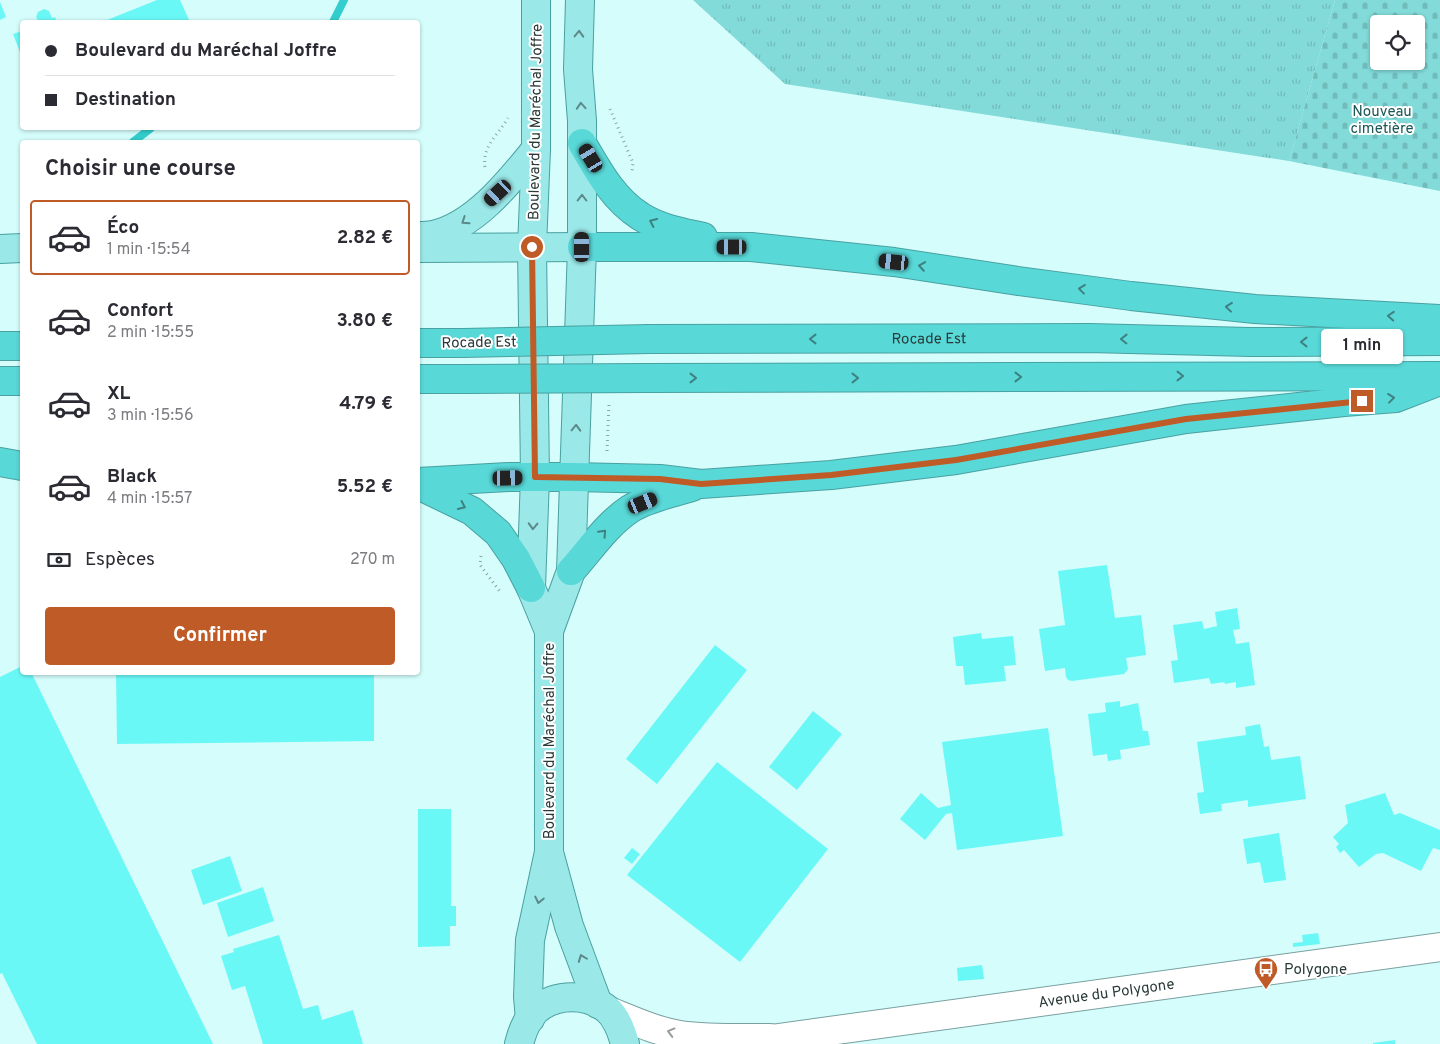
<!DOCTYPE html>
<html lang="fr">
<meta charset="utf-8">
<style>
body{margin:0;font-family:Overpass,sans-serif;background:#f2f2f3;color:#2b2b33;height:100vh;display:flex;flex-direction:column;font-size:19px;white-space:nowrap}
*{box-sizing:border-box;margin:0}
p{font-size:16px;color:#7c7c81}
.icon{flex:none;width:28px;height:28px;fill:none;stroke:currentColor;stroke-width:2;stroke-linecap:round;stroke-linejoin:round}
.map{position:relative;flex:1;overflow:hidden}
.panel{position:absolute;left:20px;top:140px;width:400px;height:535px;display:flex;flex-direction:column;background:#fff;border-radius:5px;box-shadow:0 1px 4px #0004}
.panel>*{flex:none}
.hud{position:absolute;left:20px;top:20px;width:400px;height:110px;border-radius:5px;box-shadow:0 1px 4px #0004;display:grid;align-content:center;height:110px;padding:0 25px;background:#fff}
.controls{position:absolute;left:1370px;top:15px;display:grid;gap:10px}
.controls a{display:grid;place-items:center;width:55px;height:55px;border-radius:5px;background:#fff;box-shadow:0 1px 4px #0004;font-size:25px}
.end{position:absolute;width:22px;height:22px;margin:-11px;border:6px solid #bf5b27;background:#fff;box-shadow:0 0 0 2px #fff}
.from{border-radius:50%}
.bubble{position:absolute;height:35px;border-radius:5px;background:#fff;box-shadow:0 1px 4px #0004;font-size:16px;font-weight:700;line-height:35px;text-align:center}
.car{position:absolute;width:15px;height:30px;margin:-15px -8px;border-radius:6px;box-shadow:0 0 4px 1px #0007;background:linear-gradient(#222 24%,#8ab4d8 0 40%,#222 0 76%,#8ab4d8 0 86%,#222 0)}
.hud b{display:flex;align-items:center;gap:18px;height:48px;font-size:19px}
.hud b+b{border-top:1px solid #e1e1e2}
.hud i{width:12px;height:12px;background:#2b2b33}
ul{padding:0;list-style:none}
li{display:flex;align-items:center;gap:15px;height:75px;margin:0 10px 8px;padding:0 15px;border:2px solid transparent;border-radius:5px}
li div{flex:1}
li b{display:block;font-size:19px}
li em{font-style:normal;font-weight:700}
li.selected{border-color:#bf5b27}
li>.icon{width:45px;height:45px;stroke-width:1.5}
h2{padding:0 25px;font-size:22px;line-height:60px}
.pay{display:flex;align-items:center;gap:12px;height:55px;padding:0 25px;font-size:19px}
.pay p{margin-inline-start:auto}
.button{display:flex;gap:10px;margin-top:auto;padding:10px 25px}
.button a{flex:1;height:58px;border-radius:5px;background:#bf5b27;color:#fff;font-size:20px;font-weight:700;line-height:58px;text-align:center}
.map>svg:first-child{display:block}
.grass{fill:url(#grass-tufts)}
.cemetery{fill:url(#cemetery-stones);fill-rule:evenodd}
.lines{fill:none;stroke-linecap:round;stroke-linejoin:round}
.stream{stroke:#34cdcd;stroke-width:8}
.building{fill:#6af8f7}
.street-casing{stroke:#7aa0a0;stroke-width:30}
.primary-casing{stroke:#49a1a0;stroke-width:30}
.highway-casing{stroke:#49a1a0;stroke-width:30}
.path{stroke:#88a6a5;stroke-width:3;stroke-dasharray:1 4;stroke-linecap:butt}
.street{stroke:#fff;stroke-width:28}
.primary{stroke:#9be8e8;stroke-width:28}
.highway{stroke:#59d8d8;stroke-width:28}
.highway-bridge-casing{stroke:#49a1a0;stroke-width:30;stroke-linecap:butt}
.highway-bridge{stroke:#59d8d8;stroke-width:28}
.oneway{stroke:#5d8888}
.oneway2{stroke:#3f8181}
.oneway3{stroke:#949c9c}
.route{stroke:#bf5b27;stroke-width:6}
.labels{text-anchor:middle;stroke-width:4;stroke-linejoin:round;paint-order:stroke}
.park-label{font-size:15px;fill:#1a5756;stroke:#fff}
.street-label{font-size:15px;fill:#2a3a39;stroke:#fff}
.poi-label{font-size:15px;fill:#2a3a39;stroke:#fff;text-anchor:start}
</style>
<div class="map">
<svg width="1440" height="1044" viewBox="0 0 1440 1044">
<defs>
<pattern id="grass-tufts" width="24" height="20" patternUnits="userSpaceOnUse" patternTransform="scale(1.25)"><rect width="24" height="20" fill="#82dad9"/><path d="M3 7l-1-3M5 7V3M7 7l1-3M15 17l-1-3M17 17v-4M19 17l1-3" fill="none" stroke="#70bcbb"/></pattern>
<pattern id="cemetery-stones" width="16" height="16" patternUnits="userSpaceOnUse" patternTransform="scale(1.25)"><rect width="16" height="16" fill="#82dad9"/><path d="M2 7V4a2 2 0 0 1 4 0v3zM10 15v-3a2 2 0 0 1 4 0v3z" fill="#70bcbb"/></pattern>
</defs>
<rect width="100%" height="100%" fill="#d4fdfc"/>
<path class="grass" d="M693,0H1335L1289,161L785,84Z"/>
<path class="cemetery" d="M1335,0H1440V191L1289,161ZM1379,24H1416V61H1379Z"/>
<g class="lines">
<g class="stream">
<path d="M333,22L344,0"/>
<path d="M133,142L151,128"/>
</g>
</g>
<g class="building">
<path d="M157,0H180L190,22H102Z"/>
<path d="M0,2L6,17L0,20Z"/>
<path d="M44,9L49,11L52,18L55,17L57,22H39L36,17L38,12Z"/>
<path d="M22,31V57L13,34Z"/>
<path d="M1107,565L1115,618L1141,615L1146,655L1126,658L1128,669L1124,674L1072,681L1068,680L1066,677L1065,668L1045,671L1039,629L1065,625L1058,571Z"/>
<path d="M1237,608L1240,629L1233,630L1236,644L1249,642L1255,685L1236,688V682L1225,684L1224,682L1211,684L1209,678L1174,683L1171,661L1178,660L1173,625L1202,621L1204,629L1217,626L1215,612Z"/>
<path d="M981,633L982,639L1013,636L1016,665L1004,666L1006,681L965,685L963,666H956L953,637Z"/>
<path d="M715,645L747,670L657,784L626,759Z"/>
<path d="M22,666V672H31L213,1044H37L2,973L0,974V677Z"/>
<path d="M116,672H374V741L117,744Z"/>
<path d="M1120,701V707L1138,703L1143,731H1148L1150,745L1120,750L1121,759L1108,761L1107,754L1093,756L1088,714L1106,712L1105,703Z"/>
<path d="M813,711L842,734L797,790L769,767Z"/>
<path d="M1260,724L1264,747L1269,746L1271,760L1300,756L1306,799L1248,807V800L1221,804L1222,811L1200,814L1197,793L1204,792L1197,742L1246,735L1245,727Z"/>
<path d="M1048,728L1063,836L957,850L952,813L946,814L925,840L900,819L921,793L938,808L951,805L942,742Z"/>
<path d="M717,762L828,849L740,962L627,875Z"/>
<path d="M1385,793L1394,815L1400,813L1440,830V850L1433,848L1421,871L1383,853L1376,854L1359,867L1344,850L1340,853L1336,847L1339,844L1333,837L1348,823L1345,805Z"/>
<path d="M418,809H451V906H456V926H450V946L418,947Z"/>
<path d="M1279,833L1286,880L1264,883L1260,862L1247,864L1243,839Z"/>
<path d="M632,848L640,854L632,864L624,858Z"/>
<path d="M230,856L242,891L203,905L191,870Z"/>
<path d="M263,887L274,921L228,937L217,903Z"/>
<path d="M1318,933L1320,944L1293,947V943L1303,942L1302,935Z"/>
<path d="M279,935L303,1009L318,1005L322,1020L353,1010L363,1044H263L245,986L232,990L221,956L234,952L233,949Z"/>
<path d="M982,965L984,979L958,981L957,968Z"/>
<path d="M1395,1040V1044H1373V1043Z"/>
</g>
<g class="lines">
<g class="street-casing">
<g id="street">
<path d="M609,1011C632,1020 655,1031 680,1035C709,1039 740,1038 770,1038"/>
<path id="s1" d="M750,1044L771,1039L1440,947"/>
</g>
</g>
<g class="primary-casing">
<g id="primary">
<path d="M536,0V149L532,247L535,477L531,588L549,631"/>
<path d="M418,236C422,236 428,236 433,235C475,226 510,181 536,149"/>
<path d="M418,248L582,247"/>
<path d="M0,249L22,248"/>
<path d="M550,856L569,926L598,1004"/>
<path d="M530,1019L528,997L530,940L549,852V631L571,571L582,247V121L578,69L580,0"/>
<path d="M519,1044C522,1032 527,1019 536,1010C556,993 588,993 608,1010C617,1019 622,1032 625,1044"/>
</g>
</g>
<g class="highway-casing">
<g id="highway">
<path d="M582,143C597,169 613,199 640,216C658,228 681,232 703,237"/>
<path d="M582,247H751L894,262L1018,281L1131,296L1255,309L1440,319"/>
<path id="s2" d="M649,339L1089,338L1250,342L1440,341"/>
<path d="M418,343H463"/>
<path d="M0,346H22"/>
<path d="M644,378L1438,376"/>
<path d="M418,379H466"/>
<path d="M0,381H22"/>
<path d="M0,462L22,466"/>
<path d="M418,482L508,477H574L660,479L701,484L831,475L956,460L1186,419L1344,402L1396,398L1440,381"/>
<path d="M418,485L472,511L498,533L516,559L531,588"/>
<path d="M571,571C590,550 606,525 630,509C647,498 673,493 692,487"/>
</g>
</g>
<g class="path">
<path d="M610,109L633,163L632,171"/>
<path d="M485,167C482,146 498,135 508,118"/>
<path d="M607,451L609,404"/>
<path d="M481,556L480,565L501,593"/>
</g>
<use href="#street" class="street"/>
<use href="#primary" class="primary"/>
<use href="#highway" class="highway"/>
<g class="highway-bridge-casing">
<g id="highway-bridge">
<path d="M463,343L649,339"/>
<path d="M466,379L644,378"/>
</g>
</g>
<use href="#highway-bridge" class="highway-bridge"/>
</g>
<defs><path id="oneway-chevron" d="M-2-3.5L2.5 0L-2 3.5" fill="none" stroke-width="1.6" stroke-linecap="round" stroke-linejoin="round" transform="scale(1.25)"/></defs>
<g class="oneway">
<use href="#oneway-chevron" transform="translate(579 34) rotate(-88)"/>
<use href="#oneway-chevron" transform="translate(581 106) rotate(-94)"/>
<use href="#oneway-chevron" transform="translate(582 198) rotate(-90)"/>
<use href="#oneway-chevron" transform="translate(465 221) rotate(146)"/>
<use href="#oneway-chevron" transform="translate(576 428) rotate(-88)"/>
<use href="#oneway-chevron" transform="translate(533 526) rotate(92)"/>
<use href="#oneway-chevron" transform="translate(539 900) rotate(102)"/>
<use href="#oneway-chevron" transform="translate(582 958) rotate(-111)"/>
</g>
<g class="oneway2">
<use href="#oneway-chevron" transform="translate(653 222) rotate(-155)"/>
<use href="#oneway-chevron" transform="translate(922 266) rotate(-171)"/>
<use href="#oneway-chevron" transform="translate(1082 289) rotate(-173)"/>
<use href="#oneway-chevron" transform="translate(1229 307) rotate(-174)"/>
<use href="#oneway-chevron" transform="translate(1391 316) rotate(-176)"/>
<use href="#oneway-chevron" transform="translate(813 339) rotate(180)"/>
<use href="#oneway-chevron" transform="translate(1124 339) rotate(-179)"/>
<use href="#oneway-chevron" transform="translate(1304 342) rotate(180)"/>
<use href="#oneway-chevron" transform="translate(1180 376)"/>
<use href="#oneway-chevron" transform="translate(1018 377)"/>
<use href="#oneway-chevron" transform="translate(693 378)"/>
<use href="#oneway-chevron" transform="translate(855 378)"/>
<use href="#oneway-chevron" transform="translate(1391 398) rotate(-7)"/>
<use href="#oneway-chevron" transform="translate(462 506) rotate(25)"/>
<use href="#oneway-chevron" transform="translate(603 533) rotate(-47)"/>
</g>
<use class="oneway3" href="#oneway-chevron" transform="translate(671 1032) rotate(-165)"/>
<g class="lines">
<path class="route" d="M532,247L535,477L660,479L701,484L831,475L956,460L1186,419L1362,401"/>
</g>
<defs>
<g id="bus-pin" transform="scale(1.25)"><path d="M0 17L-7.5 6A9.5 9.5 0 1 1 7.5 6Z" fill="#bf5b27" stroke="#fff"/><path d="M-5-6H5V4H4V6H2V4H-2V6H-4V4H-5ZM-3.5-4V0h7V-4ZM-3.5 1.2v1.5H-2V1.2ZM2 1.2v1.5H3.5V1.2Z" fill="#fff"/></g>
</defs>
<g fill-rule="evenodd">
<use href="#bus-pin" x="1266" y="969"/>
</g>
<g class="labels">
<g class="park-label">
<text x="1382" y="116">Nouveau<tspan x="1382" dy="17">cimetière</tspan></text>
</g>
<g class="street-label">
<text transform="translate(535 122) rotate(-89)" y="5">Boulevard du Maréchal Joffre</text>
<text dy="5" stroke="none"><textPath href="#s2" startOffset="280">Rocade Est</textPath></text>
<text transform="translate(479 342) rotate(-1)" y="5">Rocade Est</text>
<text transform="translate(549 741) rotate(-90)" y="5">Boulevard du Maréchal Joffre</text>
<text dy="5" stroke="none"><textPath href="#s1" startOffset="360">Avenue du Polygone</textPath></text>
</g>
<g class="poi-label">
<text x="1284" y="974">Polygone</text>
</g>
</g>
</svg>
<div class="controls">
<a><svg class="icon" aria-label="locate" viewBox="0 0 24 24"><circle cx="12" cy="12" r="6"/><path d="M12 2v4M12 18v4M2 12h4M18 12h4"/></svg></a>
</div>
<i class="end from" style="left:532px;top:247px"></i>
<i class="end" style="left:1362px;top:401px"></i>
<div class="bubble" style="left:1321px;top:329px;width:82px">1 min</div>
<i class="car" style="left:591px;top:158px;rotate:329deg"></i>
<i class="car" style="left:498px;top:193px;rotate:227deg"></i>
<i class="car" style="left:582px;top:247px;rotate:0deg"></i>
<i class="car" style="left:732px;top:247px;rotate:270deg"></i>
<i class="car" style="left:894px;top:262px;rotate:276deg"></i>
<i class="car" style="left:508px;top:478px;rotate:89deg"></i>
<i class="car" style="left:643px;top:503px;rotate:68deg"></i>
<div class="hud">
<b><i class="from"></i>Boulevard du Maréchal Joffre</b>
<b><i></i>Destination</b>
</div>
<section class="panel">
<h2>Choisir une course</h2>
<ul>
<li class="selected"><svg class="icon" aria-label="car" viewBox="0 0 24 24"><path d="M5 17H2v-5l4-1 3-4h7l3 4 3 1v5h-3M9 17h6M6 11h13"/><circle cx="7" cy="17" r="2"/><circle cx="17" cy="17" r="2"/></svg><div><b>Éco</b><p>1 min · 15:54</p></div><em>2.82 €</em></li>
<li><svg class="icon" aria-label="car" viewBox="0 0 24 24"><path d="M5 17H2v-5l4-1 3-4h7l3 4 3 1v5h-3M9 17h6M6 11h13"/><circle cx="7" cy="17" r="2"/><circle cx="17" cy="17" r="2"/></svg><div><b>Confort</b><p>2 min · 15:55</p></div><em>3.80 €</em></li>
<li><svg class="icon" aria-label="car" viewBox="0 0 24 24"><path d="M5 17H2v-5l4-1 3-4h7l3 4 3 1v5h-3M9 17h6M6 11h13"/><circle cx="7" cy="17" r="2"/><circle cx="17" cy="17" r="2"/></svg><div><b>XL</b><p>3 min · 15:56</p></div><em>4.79 €</em></li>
<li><svg class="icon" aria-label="car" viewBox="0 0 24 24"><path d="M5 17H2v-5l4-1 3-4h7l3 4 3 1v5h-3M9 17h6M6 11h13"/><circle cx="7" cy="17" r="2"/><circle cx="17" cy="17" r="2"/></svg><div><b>Black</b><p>4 min · 15:57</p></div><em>5.52 €</em></li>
</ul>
<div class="pay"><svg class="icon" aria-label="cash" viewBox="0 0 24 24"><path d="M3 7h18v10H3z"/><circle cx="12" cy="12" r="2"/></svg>Espèces<p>270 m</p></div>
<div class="button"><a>Confirmer</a></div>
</section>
</div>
